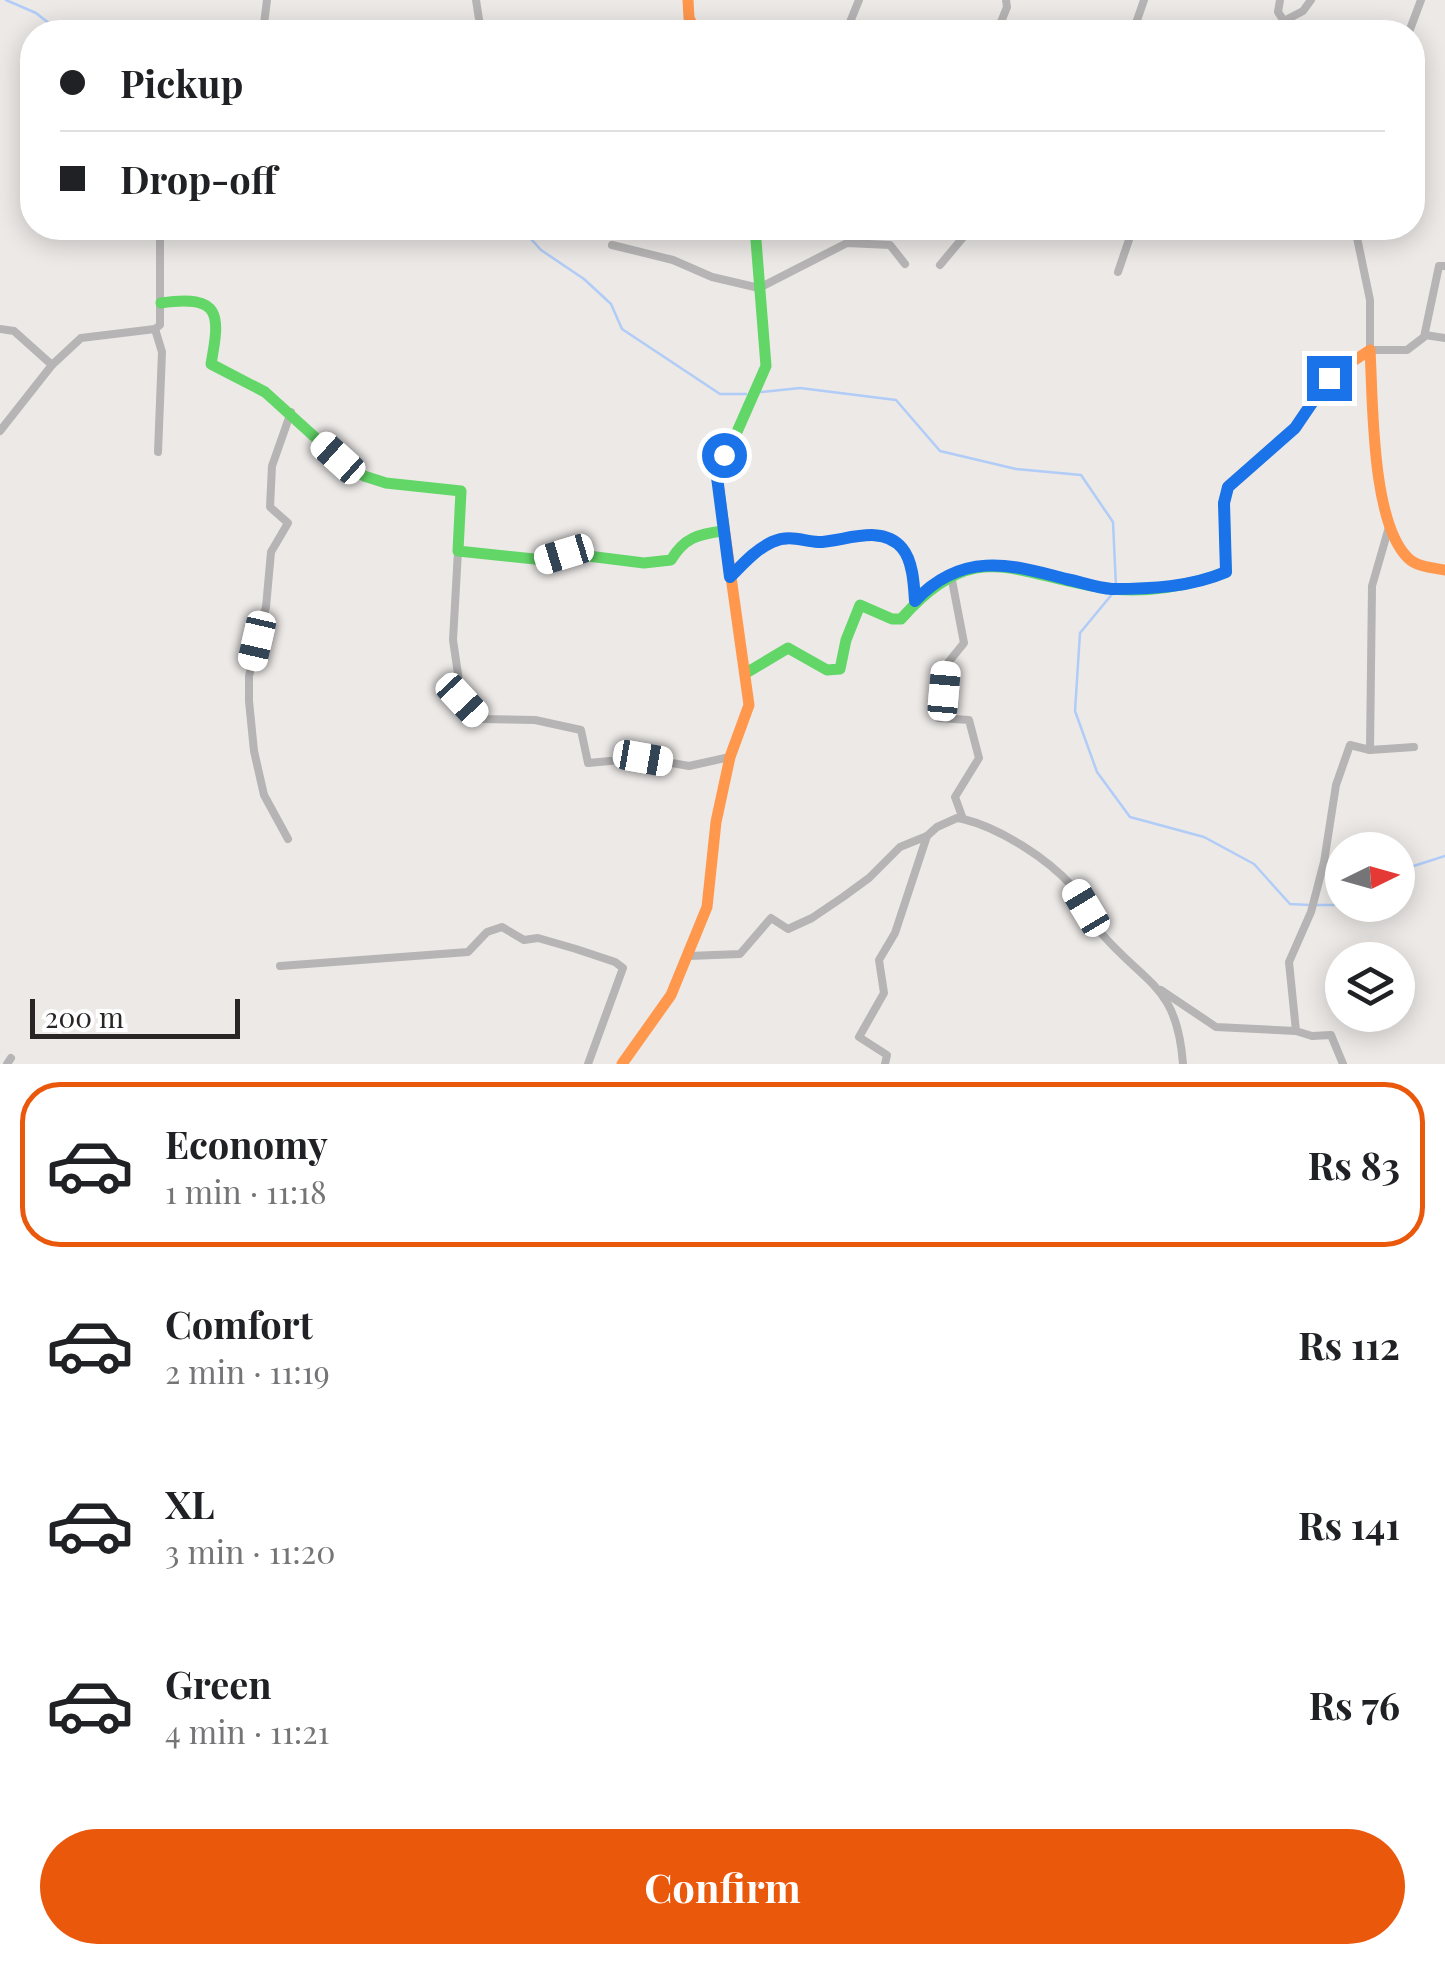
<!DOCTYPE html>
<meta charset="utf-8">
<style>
body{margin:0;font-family:"Playfair Display",serif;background:#f6f6f6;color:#202124;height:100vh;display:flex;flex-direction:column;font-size:38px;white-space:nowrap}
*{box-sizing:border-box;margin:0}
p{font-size:32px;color:#757577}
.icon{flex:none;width:55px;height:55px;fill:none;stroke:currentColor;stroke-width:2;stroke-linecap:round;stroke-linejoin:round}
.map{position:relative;height:1064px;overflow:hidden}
.details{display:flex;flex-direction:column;background:#fff;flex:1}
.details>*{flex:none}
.banner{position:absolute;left:20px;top:20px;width:1405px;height:220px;border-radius:40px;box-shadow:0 5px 25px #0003;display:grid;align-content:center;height:220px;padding:0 40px;background:#fff}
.needle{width:65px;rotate:85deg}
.buttons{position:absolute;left:1325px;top:832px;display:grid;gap:20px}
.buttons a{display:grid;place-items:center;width:90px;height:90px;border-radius:50%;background:#fff;box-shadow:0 5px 25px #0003;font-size:50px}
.scale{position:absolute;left:30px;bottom:25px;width:210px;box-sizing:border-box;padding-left:10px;border:5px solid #282524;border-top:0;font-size:28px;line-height:35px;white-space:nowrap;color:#282524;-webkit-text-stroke:8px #fff;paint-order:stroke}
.end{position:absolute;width:45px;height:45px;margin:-22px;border:12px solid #1a73e8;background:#fff;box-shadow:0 0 0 5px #fff}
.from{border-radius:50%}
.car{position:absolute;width:30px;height:60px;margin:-30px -15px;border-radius:12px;box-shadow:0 0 8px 2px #0007;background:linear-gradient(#fff 24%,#345 0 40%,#fff 0 76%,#345 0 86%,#fff 0)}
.banner b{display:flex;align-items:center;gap:35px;height:95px;font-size:38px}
.banner b+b{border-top:2px solid #e0e0e0}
.banner i{width:25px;height:25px;background:#202124}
ul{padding:18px 0 0;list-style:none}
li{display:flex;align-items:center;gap:30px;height:165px;margin:0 20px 15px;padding:0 20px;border:5px solid transparent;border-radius:40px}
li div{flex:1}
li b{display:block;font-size:38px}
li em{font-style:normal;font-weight:700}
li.active{border-color:#ea580c}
li>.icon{width:90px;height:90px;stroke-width:1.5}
.button{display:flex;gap:20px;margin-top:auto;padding:20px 40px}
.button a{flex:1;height:115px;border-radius:60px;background:#ea580c;color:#fff;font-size:40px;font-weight:700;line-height:115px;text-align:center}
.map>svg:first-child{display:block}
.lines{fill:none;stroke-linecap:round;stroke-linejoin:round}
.stream{stroke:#b0ccf7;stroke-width:2.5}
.street{stroke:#b6b4b4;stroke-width:8}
.fast{stroke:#63d668;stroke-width:11}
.slow{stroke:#ff974d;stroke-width:11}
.route{stroke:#1a73e8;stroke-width:12}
</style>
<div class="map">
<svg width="1445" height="1064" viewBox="0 0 1445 1064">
<rect width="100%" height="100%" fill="#ece9e7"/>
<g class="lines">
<g class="stream">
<path d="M6,0L36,13L60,32"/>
<path d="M521,228L541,250L584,279L611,304L622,329L720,394H746"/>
<path d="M761,392L800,388L896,400L940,451L1016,469L1081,475L1113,522L1116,587"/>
<path d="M1113,593L1080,633L1075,711L1097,772L1130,817L1204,837L1254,864L1290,904L1309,905"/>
<path d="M1398,871L1445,856"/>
<path d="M1317,905H1347"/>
</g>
<g class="street">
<path d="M476,0L481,32"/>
<path d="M1280,0L1278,12L1284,21L1303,11L1311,0"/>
<path d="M263,32L267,0"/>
<path d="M846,32L859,0"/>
<path d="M997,32L1007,7L1006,0"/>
<path d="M1140,32L1135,26L1144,0"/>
<path d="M1409,32L1421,0"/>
<path d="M1355,228L1370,300V350H1407L1424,337L1439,266H1445"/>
<path d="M612,245L673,260L712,277L759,288L847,243L890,245L905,264"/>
<path d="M940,265L971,228"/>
<path d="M1118,272L1133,228"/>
<path d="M0,329L14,331L52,365"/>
<path d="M155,329L162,352L158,452"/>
<path d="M1425,335L1445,338"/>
<path d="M0,431L52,365L81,338L155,329L160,325V228"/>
<path d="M1389,527L1372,586L1370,750L1414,747"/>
<path d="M458,551L453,640L462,701L480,719L535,720L581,730L588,763L643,758L689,766L730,757"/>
<path d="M951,575L964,643L947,664L939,718L969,720L979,758L955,797L963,819"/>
<path d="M730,577C743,564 755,550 772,542C790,534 802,541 818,542C843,542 880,523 902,548C913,560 914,585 915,601"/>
<path d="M288,839L264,795L254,751L249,701V676L266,607L271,552L288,523L270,507L272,466L291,412"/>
<path d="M689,956L740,954L771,918L788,929L812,918L843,897L869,878L900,847L927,836L937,827L957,818L963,819C1000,828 1047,858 1073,887C1084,901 1090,919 1101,933C1147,986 1177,985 1183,1064"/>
<path d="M280,966L468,952L487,932L502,927L524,940L538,938L576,949L615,962L623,968L588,1064"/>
<path d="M1161,990L1216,1027L1296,1031"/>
<path d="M7,1064L11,1058"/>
<path d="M885,1064L887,1055L859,1037L884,993L879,960L895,933L927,836"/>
<path d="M1343,1064L1331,1035L1312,1036L1296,1031L1289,962L1311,912L1324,862L1336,785L1350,745L1370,750"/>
</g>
<g class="fast">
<path d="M161,303C222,294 220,315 211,364L265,392L338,458L364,476L386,483L461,491L458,551L544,560L564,553L644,563L671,560C684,538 698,534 723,531"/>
<path d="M729,450L766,366L755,228"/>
<path d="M746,673L788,648L827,670L840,669L846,640L860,605L892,619H901C976,534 1013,575 1104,588C1144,594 1189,586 1226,572L1224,503L1228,487"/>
</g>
<g class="slow">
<path d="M688,0L689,18L696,32"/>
<path d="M1228,487L1295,428L1329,377L1370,350C1373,400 1371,522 1408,558C1417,567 1433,568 1445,570"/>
<path d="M622,1064L671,995L707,907L716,822L730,757L749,705L717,477L729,450"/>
</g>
</g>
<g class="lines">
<path class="route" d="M724,455L717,477L730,577C743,564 755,550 772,542C790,534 802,541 818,542C843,542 881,523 902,548C913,561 914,585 915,601C961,552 1008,563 1066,579C1081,582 1097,588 1112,589C1151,589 1191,587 1226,572L1224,503L1228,487L1295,428L1329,378"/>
</g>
</svg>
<div class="buttons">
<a><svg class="needle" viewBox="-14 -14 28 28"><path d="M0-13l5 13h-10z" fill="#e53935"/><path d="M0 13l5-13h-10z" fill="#757577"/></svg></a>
<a><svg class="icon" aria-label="layers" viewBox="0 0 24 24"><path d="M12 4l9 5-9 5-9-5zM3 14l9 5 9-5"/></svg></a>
</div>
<div class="scale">200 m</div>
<i class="end from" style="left:724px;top:455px"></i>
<i class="end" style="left:1329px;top:378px"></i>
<i class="car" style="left:338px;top:458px;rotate:312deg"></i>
<i class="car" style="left:564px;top:554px;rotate:253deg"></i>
<i class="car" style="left:257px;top:641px;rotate:193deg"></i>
<i class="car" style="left:944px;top:691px;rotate:5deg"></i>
<i class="car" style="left:462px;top:700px;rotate:137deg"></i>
<i class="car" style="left:643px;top:758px;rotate:100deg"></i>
<i class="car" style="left:1086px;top:908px;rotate:329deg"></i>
<div class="banner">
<b><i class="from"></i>Pickup</b>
<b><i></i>Drop-off</b>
</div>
</div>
<section class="details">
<ul>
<li class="active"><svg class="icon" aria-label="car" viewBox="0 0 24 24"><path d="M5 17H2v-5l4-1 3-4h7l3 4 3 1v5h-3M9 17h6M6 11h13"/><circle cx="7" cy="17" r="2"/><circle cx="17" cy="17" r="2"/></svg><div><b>Economy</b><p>1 min · 11:18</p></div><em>Rs 83</em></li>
<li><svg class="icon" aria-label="car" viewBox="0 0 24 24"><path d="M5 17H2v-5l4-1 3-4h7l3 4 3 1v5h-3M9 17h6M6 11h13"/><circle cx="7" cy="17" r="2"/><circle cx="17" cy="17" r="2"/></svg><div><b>Comfort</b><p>2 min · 11:19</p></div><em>Rs 112</em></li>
<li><svg class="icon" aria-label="car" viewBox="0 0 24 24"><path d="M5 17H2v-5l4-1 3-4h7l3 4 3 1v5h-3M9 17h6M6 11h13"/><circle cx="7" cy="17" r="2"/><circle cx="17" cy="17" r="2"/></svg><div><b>XL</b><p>3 min · 11:20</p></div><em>Rs 141</em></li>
<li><svg class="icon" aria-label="car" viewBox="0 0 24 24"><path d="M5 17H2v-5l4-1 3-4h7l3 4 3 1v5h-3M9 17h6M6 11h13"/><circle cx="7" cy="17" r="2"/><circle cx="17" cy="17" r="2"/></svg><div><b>Green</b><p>4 min · 11:21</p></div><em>Rs 76</em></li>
</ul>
<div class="button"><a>Confirm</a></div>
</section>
